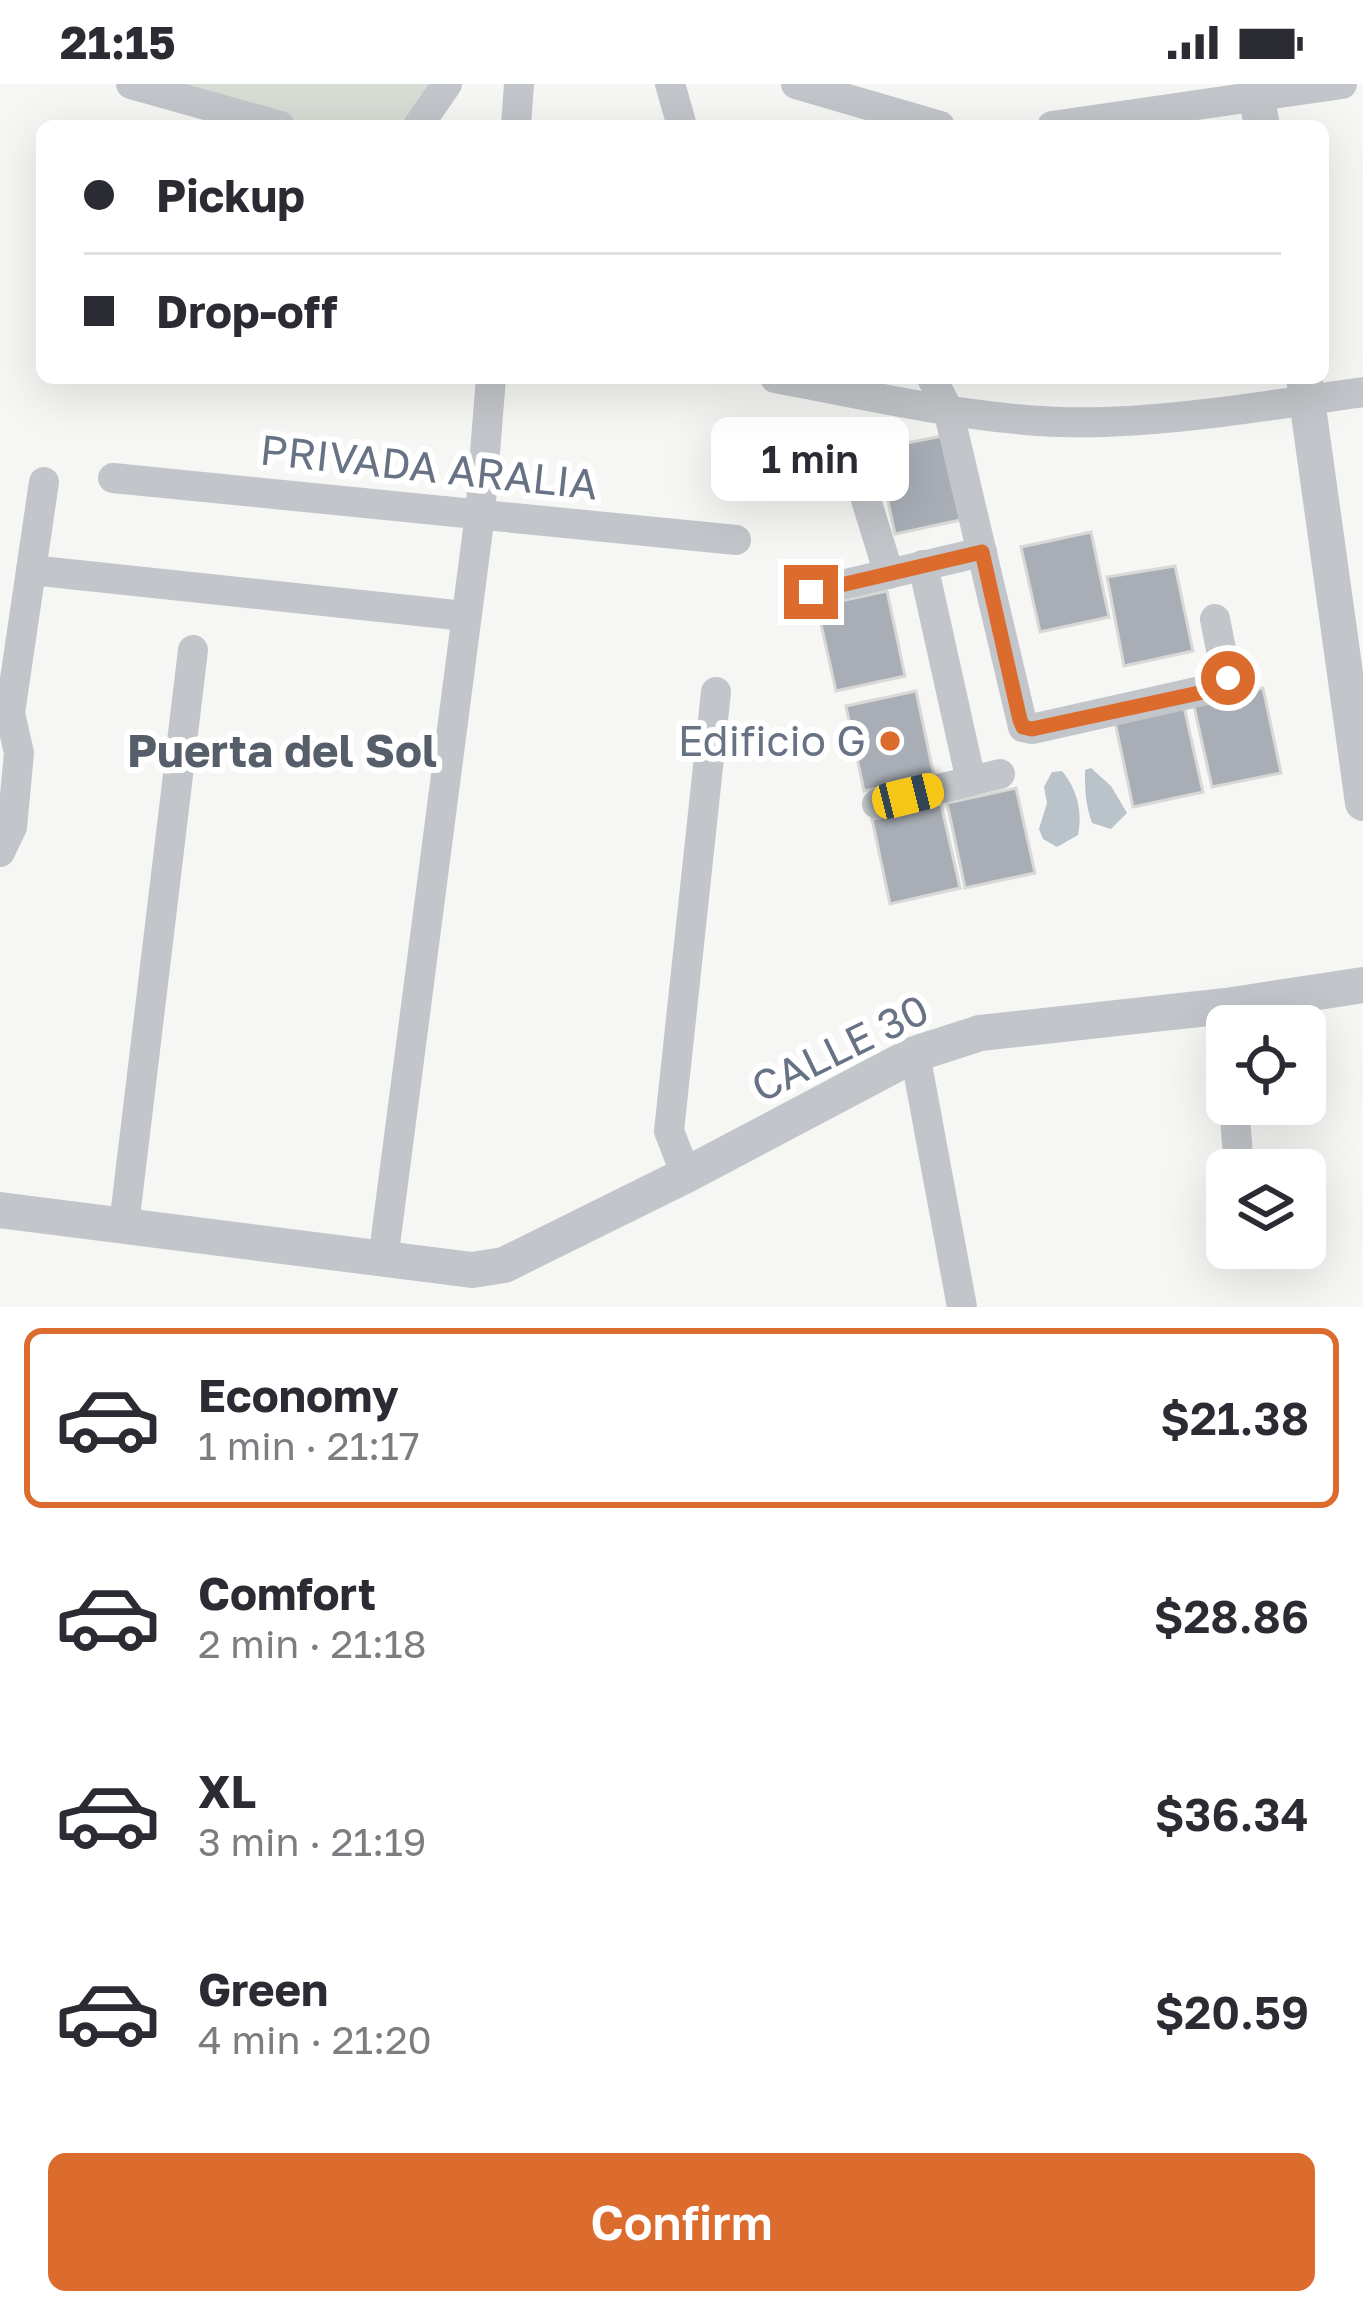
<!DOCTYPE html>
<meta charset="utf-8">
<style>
body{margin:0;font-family:"Golos Text",sans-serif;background:#f2f2f3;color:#2b2b33;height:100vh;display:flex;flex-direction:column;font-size:45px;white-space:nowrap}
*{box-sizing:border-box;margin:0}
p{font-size:39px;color:#7c7c81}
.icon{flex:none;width:66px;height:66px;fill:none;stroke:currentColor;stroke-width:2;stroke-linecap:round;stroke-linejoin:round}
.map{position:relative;height:1223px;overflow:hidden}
.details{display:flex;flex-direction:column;background:#fff;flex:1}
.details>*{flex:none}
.hud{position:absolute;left:36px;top:36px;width:1293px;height:264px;border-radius:18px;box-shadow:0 12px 48px #0002;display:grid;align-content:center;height:264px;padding:0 48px;background:#fff}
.tools{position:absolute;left:1206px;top:921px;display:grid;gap:24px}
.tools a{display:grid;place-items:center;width:120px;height:120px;border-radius:18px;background:#fff;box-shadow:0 12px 48px #0002;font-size:60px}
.end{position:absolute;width:54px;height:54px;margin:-27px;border:15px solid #dc6b2e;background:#fff;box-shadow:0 0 0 6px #fff}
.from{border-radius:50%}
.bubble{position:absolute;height:84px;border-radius:18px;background:#fff;box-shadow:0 12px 48px #0002;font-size:39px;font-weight:600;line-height:84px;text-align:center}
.car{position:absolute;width:36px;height:72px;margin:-36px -18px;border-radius:15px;box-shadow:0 0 9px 3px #0007;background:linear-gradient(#f5c518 24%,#345 0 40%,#f5c518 0 76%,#345 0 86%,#f5c518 0)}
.hud b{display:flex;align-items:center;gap:42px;height:114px;font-size:45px}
.hud b+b{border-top:3px solid #e1e1e2}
.hud i{width:30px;height:30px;background:#2b2b33}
ul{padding:21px 0 0;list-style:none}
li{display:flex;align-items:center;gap:36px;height:180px;margin:0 24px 18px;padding:0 24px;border:6px solid transparent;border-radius:18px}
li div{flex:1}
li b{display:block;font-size:45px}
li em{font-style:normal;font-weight:600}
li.on{border-color:#dc6b2e}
li>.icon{width:108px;height:108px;stroke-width:1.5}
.button{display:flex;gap:24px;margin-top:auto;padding:24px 48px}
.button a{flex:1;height:138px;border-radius:18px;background:#dc6b2e;color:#fff;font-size:48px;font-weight:600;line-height:138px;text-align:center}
.status{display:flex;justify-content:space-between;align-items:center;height:84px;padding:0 60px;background:#fff;direction:ltr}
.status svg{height:33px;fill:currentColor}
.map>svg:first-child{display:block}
.green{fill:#d7ddd5}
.water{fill:#bac3c9}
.building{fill:#a9aeb6;stroke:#d8d8d6;stroke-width:3}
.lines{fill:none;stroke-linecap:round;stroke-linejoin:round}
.minor{stroke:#c2c5c9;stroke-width:30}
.tertiary{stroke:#c2c5c9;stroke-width:36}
.route{stroke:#dc6b2e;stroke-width:15}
.poi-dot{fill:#dc6b2e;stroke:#fff;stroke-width:4.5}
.labels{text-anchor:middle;stroke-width:12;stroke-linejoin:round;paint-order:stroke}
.street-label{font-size:42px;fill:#677384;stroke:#fff}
.poi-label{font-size:42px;fill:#677384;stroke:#fff;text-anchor:end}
.neighbourhood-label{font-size:45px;font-weight:bold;fill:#555e69;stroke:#fff}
</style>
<div class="status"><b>21:15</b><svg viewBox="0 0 49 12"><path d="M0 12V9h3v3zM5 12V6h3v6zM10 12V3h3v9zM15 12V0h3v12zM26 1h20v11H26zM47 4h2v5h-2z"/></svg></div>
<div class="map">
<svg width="1363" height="1223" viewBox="0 0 1363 1223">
<rect width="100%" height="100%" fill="#f6f7f4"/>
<path class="green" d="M151,0H429L407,42H295Z"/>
<g class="water">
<path d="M1091,684L1111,702L1127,729L1111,745L1092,739C1085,719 1085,706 1085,686Z"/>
<path d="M1062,687C1077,705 1083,728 1078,751L1057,763L1043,755L1039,745L1047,719L1044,703L1052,688Z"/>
</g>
<g class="building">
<path d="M947,351L965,435L895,450L877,365Z"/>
<path d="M1091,448L1109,533L1040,548L1021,463Z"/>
<path d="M1175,482L1193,567L1124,582L1107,493Z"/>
<path d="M887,507L905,592L836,607L817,522Z"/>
<path d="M1263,604L1281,689L1212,703L1193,618Z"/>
<path d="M916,607L934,692L864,707L846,622Z"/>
<path d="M1184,623L1203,708L1133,723L1115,638Z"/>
<path d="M1016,704L1035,789L965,804L947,719Z"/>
<path d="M941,720L960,804L890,820L872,735Z"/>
</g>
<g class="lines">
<g class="minor">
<path d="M131,0L280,42"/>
<path d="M670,0L682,42"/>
<path d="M796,0L940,42"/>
<path d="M418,42L447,0"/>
<path d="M516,42L519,0"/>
<path d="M1052,42L1342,0"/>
<path d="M775,294C883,314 994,342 1105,338C1192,335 1277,320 1363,308"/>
<path d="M932,294L948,326L955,355L1023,643L1032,645L1228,601L1215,535"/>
<path d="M854,377L889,490"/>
<path d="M113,394L736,456"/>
<path d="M923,481L971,697"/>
<path d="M31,486L465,532"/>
<path d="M811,508L982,468"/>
<path d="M877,720L1000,690"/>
<path d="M0,768L12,743L19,669L10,629L44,398"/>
<path d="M915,970L962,1223"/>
<path d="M1234,1020L1239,1086"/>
<path d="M686,1091L669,1047L716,608"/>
<path d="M124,1141L193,566"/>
<path d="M383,1176L480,430L491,294"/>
</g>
<g class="tertiary">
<path d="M1254,0L1262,42"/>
<path d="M1304,294L1363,719"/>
<path d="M0,1126L472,1186L504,1181L686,1091L915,970L980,949L1226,922L1363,901"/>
</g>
</g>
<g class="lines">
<path class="route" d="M811,508L982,468L1020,636L1023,643L1032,645L1222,604L1228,601V594"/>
</g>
<circle class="poi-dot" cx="890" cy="657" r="12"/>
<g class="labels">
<g class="street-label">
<text transform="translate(429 383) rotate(6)" y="15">PRIVADA ARALIA</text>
<text transform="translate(840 964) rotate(-26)" y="15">CALLE 30</text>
</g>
<g class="poi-label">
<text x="866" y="672">Edificio G</text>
</g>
<g class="neighbourhood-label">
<text x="282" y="683">Puerta del Sol</text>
</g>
</g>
</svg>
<div class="tools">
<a><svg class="icon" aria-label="locate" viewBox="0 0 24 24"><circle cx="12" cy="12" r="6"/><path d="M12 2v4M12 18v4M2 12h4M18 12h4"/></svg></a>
<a><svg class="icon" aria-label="layers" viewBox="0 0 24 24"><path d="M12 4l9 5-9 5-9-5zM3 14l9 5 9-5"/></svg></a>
</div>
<i class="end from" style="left:1228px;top:594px"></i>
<i class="end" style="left:811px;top:508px"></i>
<div class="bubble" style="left:711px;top:333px;width:198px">1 min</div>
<i class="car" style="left:908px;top:712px;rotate:76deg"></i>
<div class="hud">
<b><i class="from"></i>Pickup</b>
<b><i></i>Drop-off</b>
</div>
</div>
<section class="details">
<ul>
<li class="on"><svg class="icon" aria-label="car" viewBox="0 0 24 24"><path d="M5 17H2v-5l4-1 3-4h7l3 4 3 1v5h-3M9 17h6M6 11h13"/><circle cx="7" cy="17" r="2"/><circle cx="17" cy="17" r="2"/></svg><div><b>Economy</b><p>1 min · 21:17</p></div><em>$21.38</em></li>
<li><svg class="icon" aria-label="car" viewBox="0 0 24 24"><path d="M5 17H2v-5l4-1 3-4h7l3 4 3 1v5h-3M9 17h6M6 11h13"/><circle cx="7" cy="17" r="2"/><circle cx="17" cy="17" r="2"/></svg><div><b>Comfort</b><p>2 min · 21:18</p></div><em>$28.86</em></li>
<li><svg class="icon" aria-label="car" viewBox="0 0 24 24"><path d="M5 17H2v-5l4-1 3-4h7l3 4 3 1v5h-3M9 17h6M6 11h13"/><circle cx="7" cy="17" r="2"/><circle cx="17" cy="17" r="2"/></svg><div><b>XL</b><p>3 min · 21:19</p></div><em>$36.34</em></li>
<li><svg class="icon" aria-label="car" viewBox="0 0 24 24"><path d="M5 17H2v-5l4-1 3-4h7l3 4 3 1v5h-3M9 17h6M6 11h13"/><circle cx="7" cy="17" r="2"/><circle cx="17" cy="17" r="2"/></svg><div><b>Green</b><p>4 min · 21:20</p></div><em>$20.59</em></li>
</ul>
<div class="button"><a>Confirm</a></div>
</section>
